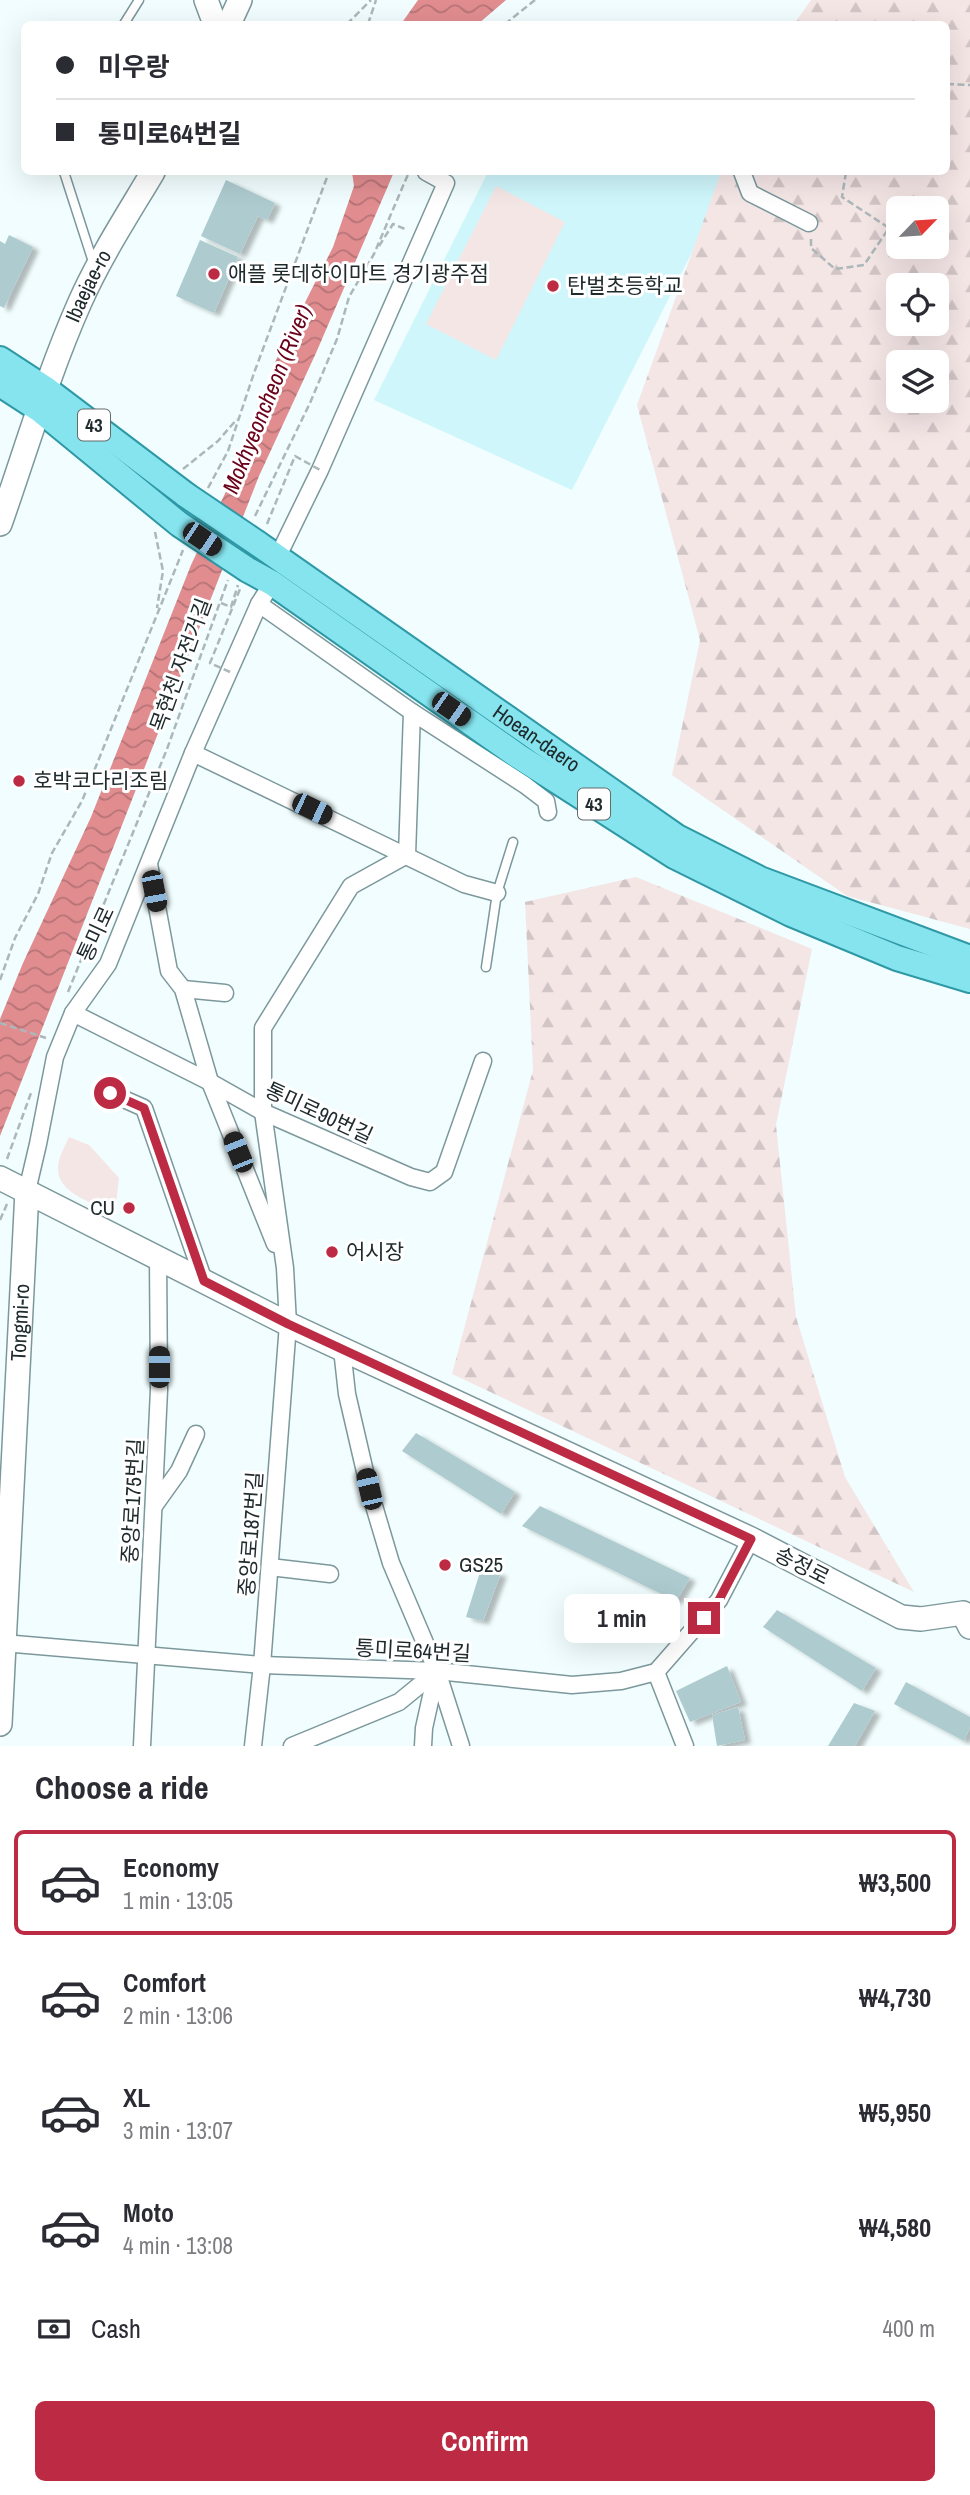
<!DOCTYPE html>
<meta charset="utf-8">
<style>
body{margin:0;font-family:"Archivo Narrow","Noto Sans KR",sans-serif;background:#f2f2f3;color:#2b2b33;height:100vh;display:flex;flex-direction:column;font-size:26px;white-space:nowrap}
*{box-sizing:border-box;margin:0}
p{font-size:23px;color:#7c7c81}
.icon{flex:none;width:38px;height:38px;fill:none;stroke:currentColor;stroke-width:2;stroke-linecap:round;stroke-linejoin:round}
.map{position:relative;height:1746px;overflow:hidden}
.details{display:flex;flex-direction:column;background:#fff;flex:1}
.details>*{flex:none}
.hud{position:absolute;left:21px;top:21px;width:929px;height:154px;border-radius:10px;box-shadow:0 7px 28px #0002;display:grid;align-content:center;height:154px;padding:0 35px;background:#fff}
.needle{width:46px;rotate:65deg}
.controls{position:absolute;left:886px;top:196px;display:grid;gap:14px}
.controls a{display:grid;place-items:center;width:63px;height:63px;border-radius:10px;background:#fff;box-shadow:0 7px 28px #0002;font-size:35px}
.end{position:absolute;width:32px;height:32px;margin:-16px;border:9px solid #bc2b43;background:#fff;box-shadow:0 0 0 4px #fff}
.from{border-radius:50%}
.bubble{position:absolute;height:49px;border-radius:10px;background:#fff;box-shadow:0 7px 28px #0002;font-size:23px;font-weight:700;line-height:49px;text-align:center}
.car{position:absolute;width:21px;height:42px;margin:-21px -10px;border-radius:9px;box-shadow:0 0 5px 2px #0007;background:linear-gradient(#222 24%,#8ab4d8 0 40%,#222 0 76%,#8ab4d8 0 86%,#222 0)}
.hud b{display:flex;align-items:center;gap:24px;height:66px;font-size:26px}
.hud b+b{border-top:2px solid #e1e1e2}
.hud i{width:18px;height:18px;background:#2b2b33}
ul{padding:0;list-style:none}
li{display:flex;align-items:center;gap:21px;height:105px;margin:0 14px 10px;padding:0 21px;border:4px solid transparent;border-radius:10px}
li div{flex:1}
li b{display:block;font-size:26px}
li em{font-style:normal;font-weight:700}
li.active{border-color:#bc2b43}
li>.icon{width:63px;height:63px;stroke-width:1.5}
h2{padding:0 35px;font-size:32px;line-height:84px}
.pay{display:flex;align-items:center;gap:18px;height:77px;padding:0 35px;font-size:26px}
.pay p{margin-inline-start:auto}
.cta{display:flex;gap:14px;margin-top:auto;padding:14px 35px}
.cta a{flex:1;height:80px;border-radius:10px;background:#bc2b43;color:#fff;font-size:28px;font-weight:700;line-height:80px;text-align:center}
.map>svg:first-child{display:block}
.built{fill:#cef6fb}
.green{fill:#f5e6e6}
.forest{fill:url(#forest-firs);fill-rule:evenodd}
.water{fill:url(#water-waves)}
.building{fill:#aecbcf;filter:url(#shadow)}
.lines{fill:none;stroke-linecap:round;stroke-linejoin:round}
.lane-casing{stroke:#7c989c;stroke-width:11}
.street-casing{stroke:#7c989c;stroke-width:19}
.secondary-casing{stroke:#7c989c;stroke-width:26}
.primary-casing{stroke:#2e98a5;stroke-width:28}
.path{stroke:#acb7b9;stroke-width:2.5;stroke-dasharray:7 3.5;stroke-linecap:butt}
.lane{stroke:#fff;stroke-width:8}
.street{stroke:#fff;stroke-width:16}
.secondary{stroke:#fff;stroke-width:23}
.primary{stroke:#86e4ef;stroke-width:24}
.primary-bridge-casing{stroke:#2e98a5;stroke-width:28;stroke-linecap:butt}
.path-bridge{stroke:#acb7b9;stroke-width:2.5;stroke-dasharray:7 3.5;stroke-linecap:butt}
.primary-bridge{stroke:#86e4ef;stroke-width:24}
.route{stroke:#bc2b43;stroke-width:9}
.poi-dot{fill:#bc2b43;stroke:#fff;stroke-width:2.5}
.labels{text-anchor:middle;stroke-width:6;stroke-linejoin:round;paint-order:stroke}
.shield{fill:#fff;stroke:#636b6c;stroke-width:2}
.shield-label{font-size:19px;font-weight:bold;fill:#202b2d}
.poi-label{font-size:21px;fill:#202b2d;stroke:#fff;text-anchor:start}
.street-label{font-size:21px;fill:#202b2d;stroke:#fff}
.water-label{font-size:23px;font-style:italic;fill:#6b021c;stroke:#fff}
</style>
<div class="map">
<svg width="970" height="1746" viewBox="0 0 970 1746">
<defs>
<pattern id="forest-firs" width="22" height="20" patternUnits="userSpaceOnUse" patternTransform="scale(1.75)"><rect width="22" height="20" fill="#f5e6e6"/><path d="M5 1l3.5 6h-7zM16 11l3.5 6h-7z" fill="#d2c5c6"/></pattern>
<pattern id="water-waves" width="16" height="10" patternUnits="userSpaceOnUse" patternTransform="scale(1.75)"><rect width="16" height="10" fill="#e18d90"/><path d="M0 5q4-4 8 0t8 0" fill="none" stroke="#b67376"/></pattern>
<filter id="shadow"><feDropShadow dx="6" dy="3.5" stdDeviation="2" flood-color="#0004"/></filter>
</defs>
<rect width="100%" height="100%" fill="#f1fdfe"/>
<path class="built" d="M488,172L732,173L572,490L374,400Z"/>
<g class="green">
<path d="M496,186L565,222L496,360L426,324Z"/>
<path d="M69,1137L89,1145L119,1178L115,1213C96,1204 57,1194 58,1168C58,1158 65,1146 69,1137Z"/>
</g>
<g class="forest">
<path d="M811,0H970V929L847,896L672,775L700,640L637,405L721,172H947V24H794ZM898,208H936V247H898ZM898,285H936V324H898ZM898,362H936V401H898Z"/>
<path d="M636,877L812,949L776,1125L796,1317L845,1477L914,1592L452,1374L533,1070L525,902Z"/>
</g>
<g class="water">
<path d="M418,0H506L478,24H401Z"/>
<path d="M352,172H394L316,353L259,476L0,1136V1019L23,963L91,817L191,565L251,439L276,360L333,247L354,186Z"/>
</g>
<g class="building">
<path d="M226,180L275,203L267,220L258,216L240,254L201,236Z"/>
<path d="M9,235L33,247L4,308L0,306V241L5,244Z"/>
<path d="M200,240L238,257L214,313L176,296Z"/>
<path d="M416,1433L515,1492L501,1514L402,1451Z"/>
<path d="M540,1506L690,1578L676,1601L522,1526Z"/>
<path d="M481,1569L501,1573L483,1621L466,1617Z"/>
<path d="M777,1610L876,1668L862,1691L763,1627Z"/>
<path d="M727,1666L741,1702L690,1722L676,1691Z"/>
<path d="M906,1682L970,1717V1727L964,1741L894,1704Z"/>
<path d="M854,1703L875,1711L855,1746H828Z"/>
<path d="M738,1707L745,1740L717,1746L712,1715Z"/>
</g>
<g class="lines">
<g class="lane-casing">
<g id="lane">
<path d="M124,24L139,0"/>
<path d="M64,172L94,265"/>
<path d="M486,967L497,893L513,842"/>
</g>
</g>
<g class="street-casing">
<g id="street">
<path d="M742,172L750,193L809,223"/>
<path d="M278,556L320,470L446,183L426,172"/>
<path d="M259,604L412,712L525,785L546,801L548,812"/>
<path d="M193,753L464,884L497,893"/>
<path d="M149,864L169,971L183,989L210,1082L275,1244"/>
<path d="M183,989L225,993"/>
<path d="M73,1013L210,1082L263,1112L411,1177L430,1182L444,1172L483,1061"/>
<path d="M110,1093L144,1108L204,1281"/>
<path d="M27,1191L38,1144L55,1057L73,1013L108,964L193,753L259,604L272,583"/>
<path d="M342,1349L347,1394L369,1489L391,1563L437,1671L461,1746"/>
<path d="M154,1506L179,1471L196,1434"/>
<path d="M270,1567L330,1574"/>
<path d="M3,1643L262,1665L437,1671L572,1685L621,1681L656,1672L719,1600L751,1539"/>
<path d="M656,1672L685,1746"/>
<path d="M142,1746L159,1390L158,1257"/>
<path d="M253,1746L262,1665L288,1324L285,1268L263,1112V1028L351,886L407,855L412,712"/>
<path d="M292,1746L399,1702L437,1671"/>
<path d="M423,1746L424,1728L436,1674"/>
</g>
</g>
<g class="secondary-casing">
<g id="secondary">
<path d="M206,0L215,24"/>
<path d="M229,24L240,0"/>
<path id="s1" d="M0,524C26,450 48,374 80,302C100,257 128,214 153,172"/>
<path d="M0,1178L288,1324L751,1539L901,1617L921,1619L963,1613L970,1627"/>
<path id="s2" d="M0,1724L27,1191"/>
</g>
</g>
<g class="primary-casing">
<g id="primary">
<path d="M0,359L46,389L186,495"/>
<path d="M0,384L40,410L179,524"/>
<path id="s3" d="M257,543L677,837L760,879L970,958"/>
<path d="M248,570L272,583L518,756L674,856L791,914L897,958L970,980"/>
</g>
</g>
<g class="path">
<path d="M347,24L371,0"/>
<path d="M368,24L376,0"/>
<path d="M505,24L535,0"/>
<path d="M947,84L970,85"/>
<path d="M811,239V248L835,269L864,265L889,228L842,197L846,172"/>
<path d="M379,246L393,224L405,229"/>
<path d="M183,469L218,441L237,419"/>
<path d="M208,488L228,451L254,373L329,172"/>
<path d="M255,516L310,403L337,339L349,297L374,254L409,172"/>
<path d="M155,532L163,571L157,608"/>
<path d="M221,603L231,607L238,585"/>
<path d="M0,980L15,938L38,894L52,853L82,801L183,550"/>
<path d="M68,992L167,749L228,580"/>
<path d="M0,1023L46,1038"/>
<path d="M7,1159L31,1093"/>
<path d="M0,1220L7,1204"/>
</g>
<use href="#lane" class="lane"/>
<use href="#street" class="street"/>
<use href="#secondary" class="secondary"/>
<use href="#primary" class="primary"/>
<g class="primary-bridge-casing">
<g id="primary-bridge">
<path d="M186,495L257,543"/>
<path d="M179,524L248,570"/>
</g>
</g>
<g class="path-bridge">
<path d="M267,524L295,456L320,470"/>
<path d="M230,672L210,663L240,589"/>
</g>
<use href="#primary-bridge" class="primary-bridge"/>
</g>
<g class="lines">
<path class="route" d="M110,1093L144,1108L204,1281L288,1324L751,1539L719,1600L704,1618"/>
</g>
<g class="poi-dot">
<circle cx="214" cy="274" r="7"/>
<circle cx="553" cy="286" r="7"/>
<circle cx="19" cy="781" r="7"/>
<circle cx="129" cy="1208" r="7"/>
<circle cx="332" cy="1252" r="7"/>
<circle cx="445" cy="1565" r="7"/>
</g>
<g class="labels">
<g class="shield">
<rect x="78" y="409.5" width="32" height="31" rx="5"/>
<rect x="578" y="788.5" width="32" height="31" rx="5"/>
</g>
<g class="shield-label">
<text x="94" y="432">43</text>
<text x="594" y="811">43</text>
</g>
<g class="poi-label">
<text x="228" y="281">애플 롯데하이마트 경기광주점</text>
<text x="567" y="293">탄벌초등학교</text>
<text x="33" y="788">호박코다리조림</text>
<text x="115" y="1215" text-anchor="end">CU</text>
<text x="346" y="1259">어시장</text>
<text x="459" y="1572">GS25</text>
</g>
<g class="street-label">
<text dy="7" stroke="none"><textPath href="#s1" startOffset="254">Ibaejae-ro</textPath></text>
<text transform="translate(181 665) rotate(-70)" y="7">목현천 자전거길</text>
<text dy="7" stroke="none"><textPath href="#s3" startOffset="341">Hoean-daero</textPath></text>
<text transform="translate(96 934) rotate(-65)" y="7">통미로</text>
<text transform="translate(319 1113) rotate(25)" y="7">통미로90번길</text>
<text dy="7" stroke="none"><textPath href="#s2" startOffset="402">Tongmi-ro</textPath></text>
<text transform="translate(133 1501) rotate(-87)" y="7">중앙로175번길</text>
<text transform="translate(251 1534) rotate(-86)" y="7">중앙로187번길</text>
<text transform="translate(802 1566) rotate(27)" y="7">송정로</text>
<text transform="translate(413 1651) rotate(3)" y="7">통미로64번길</text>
</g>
<g class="water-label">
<text transform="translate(267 399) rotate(-68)" y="8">Mokhyeoncheon (River)</text>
</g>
</g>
</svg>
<div class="controls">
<a><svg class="needle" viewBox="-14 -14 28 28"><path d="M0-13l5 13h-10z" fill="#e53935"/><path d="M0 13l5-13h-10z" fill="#7c7c81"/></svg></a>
<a><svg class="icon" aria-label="locate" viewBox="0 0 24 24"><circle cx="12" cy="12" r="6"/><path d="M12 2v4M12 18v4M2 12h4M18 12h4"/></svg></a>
<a><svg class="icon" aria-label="layers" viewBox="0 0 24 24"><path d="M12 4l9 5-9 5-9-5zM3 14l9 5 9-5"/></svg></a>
</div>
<i class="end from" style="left:110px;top:1093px"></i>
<i class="end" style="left:704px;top:1618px"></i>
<div class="bubble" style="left:564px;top:1594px;width:116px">1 min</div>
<i class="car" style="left:202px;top:539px;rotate:124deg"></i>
<i class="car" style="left:451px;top:709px;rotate:125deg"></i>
<i class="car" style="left:312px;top:809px;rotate:116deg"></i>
<i class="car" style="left:154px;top:891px;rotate:169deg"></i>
<i class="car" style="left:238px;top:1152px;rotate:338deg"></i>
<i class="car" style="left:159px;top:1367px;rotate:0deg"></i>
<i class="car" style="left:369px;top:1489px;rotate:347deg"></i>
<div class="hud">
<b><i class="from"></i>미우랑</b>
<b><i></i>통미로64번길</b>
</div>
</div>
<section class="details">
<h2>Choose a ride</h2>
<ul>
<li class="active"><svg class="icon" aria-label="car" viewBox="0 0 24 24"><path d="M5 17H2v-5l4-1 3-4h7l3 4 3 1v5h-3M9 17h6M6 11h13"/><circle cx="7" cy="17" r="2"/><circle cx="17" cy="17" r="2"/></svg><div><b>Economy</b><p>1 min · 13:05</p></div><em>₩3,500</em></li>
<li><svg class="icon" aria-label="car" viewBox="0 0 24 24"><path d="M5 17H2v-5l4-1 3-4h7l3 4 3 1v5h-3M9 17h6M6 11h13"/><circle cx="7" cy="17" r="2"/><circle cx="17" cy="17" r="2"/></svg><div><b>Comfort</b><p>2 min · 13:06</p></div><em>₩4,730</em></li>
<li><svg class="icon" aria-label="car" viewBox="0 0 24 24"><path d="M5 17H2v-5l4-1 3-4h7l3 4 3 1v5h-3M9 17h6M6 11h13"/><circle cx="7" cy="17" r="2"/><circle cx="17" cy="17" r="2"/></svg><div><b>XL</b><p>3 min · 13:07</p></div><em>₩5,950</em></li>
<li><svg class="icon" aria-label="car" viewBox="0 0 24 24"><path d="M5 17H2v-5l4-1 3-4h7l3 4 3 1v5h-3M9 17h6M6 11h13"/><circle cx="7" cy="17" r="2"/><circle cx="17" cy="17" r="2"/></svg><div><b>Moto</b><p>4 min · 13:08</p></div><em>₩4,580</em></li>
</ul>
<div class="pay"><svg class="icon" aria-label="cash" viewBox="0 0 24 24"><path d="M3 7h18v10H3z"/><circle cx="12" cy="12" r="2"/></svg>Cash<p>400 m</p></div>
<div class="cta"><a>Confirm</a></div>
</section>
